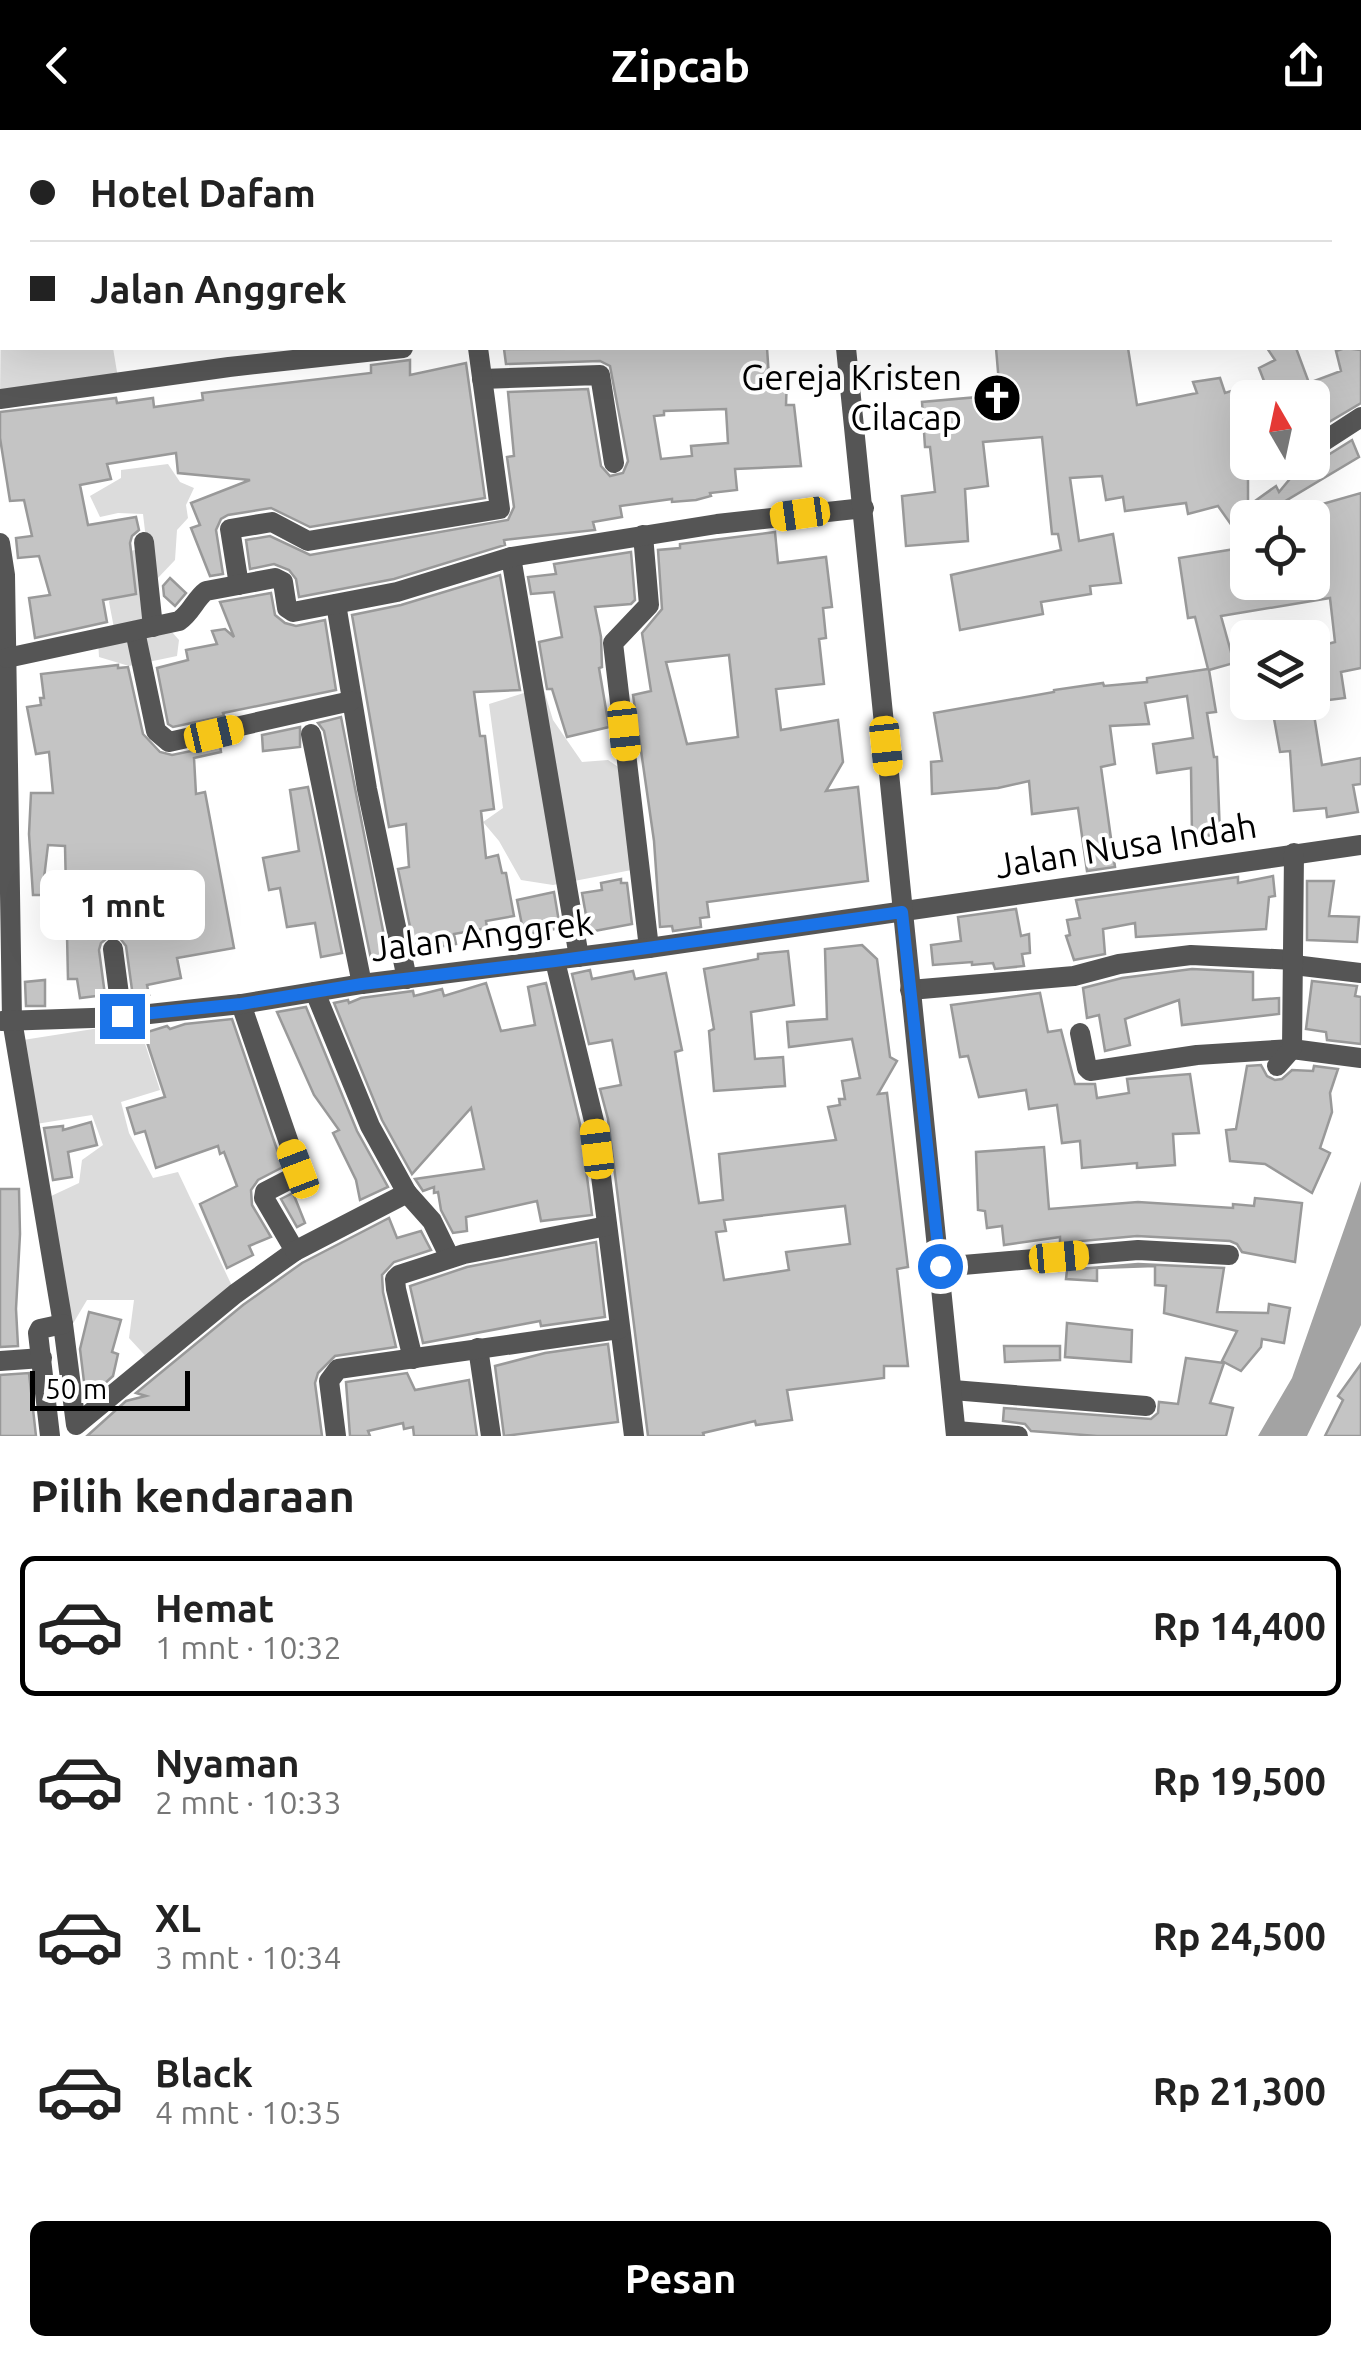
<!DOCTYPE html>
<html lang="id">
<meta charset="utf-8">
<style>
body{margin:0;font-family:Ubuntu,sans-serif;background:#f6f6f6;color:#222;height:100vh;display:flex;flex-direction:column;font-size:38px;white-space:nowrap}
*{box-sizing:border-box;margin:0}
p{font-size:32px;color:#767676}
.icon{flex:none;width:55px;height:55px;fill:none;stroke:currentColor;stroke-width:2;stroke-linecap:round;stroke-linejoin:round}
.map{position:relative;height:1306px;overflow:hidden}
.details{display:flex;flex-direction:column;background:#fff;flex:1}
.details>*{flex:none}
.hud{position:absolute;left:0px;top:0px;width:1362px;height:220px;box-shadow:0 10px 40px #0002;display:grid;align-content:center;height:220px;padding:0 30px;background:#fff}
.needle{width:65px;rotate:351deg}
.buttons{position:absolute;left:1230px;top:250px;display:grid;gap:20px}
.buttons a{display:grid;place-items:center;width:100px;height:100px;border-radius:15px;background:#fff;box-shadow:0 10px 40px #0002;font-size:50px}
.scale{position:absolute;left:30px;bottom:25px;width:160px;box-sizing:border-box;padding-left:10px;border:5px solid #000;border-top:0;font-size:28px;line-height:35px;white-space:nowrap;color:#000;-webkit-text-stroke:8px #fff;paint-order:stroke}
.end{position:absolute;width:45px;height:45px;margin:-22px;border:12px solid #1a73e8;background:#fff;box-shadow:0 0 0 5px #fff}
.from{border-radius:50%}
.bubble{position:absolute;height:70px;border-radius:15px;background:#fff;box-shadow:0 10px 40px #0002;font-size:32px;font-weight:700;line-height:70px;text-align:center}
.car{position:absolute;width:30px;height:60px;margin:-30px -15px;border-radius:12px;box-shadow:0 0 8px 2px #0007;background:linear-gradient(#f5c518 24%,#345 0 40%,#f5c518 0 76%,#345 0 86%,#f5c518 0)}
.hud b{display:flex;align-items:center;gap:35px;height:95px;font-size:38px}
.hud b+b{border-top:2px solid #e0e0e0}
.hud i{width:25px;height:25px;background:#222}
ul{padding:0;list-style:none}
li{display:flex;align-items:center;gap:30px;height:140px;margin:0 20px 15px;padding:0 10px;border:5px solid transparent;border-radius:15px}
li div{flex:1}
li b{display:block;font-size:38px}
li em{font-style:normal;font-weight:700}
li.active{border-color:#000}
li>.icon{width:90px;height:90px;stroke-width:1.5}
h2{padding:0 30px;font-size:45px;line-height:120px}
.cta{display:flex;gap:20px;margin-top:auto;padding:20px 30px}
.cta a{flex:1;height:115px;border-radius:15px;background:#000;color:#fff;font-size:40px;font-weight:700;line-height:115px;text-align:center}
header{display:flex;justify-content:space-between;align-items:center;height:130px;padding:0 30px;background:#000;color:#fff;font-size:45px;font-weight:700}
.map>svg:first-child{display:block}
.green{fill:#dcdcdc}
.water{fill:#a3a3a3}
.building{fill:#c4c4c4;stroke:#999;stroke-width:2.5;fill-rule:evenodd}
.lines{fill:none;stroke-linecap:round;stroke-linejoin:round}
.minor{stroke:#555;stroke-width:20}
.tertiary{stroke:#555;stroke-width:20}
.route{stroke:#1a73e8;stroke-width:12}
.labels{text-anchor:middle;stroke-width:8;stroke-linejoin:round;paint-order:stroke}
.poi-label{font-size:35px;fill:#000;stroke:#fff;text-anchor:end}
.street-label{font-size:35px;fill:#000;stroke:#fff}
</style>
<header><svg class="icon" aria-label="back" viewBox="0 0 24 24"><path d="M15 5l-7 7 7 7"/></svg>Zipcab<svg class="icon" aria-label="share" viewBox="0 0 24 24"><path d="M12 15V3M7 8l5-5 5 5M5 13v7h14v-7"/></svg></header>
<div class="map">
<svg width="1361" height="1306" viewBox="0 0 1361 1306">
<rect width="100%" height="100%" fill="#fff"/>
<g class="green">
<path d="M961,0H1279L954,2Z"/>
<path d="M2,121V218H113L118,248L0,265Z"/>
<path d="M168,334L180,352L194,358L186,375L188,388L177,400L175,430L156,450V484L179,510L177,526L129,536L99,527L98,510L114,498L109,472L124,422L147,418L143,384L118,383L100,387L90,366L121,348V340Z"/>
<path d="M543,557L553,590L582,632L608,630L630,645L637,739L553,755L521,750L499,711L483,692L503,678L489,574Z"/>
<path d="M138,892L160,960L121,972L129,1003L153,1048L178,1042L232,1156L152,1233L129,1208L134,1170H87L68,1202L49,1067L79,1053L82,1030L103,1015L92,985L36,994L23,910Z"/>
</g>
<path class="water" d="M1361,1051V1195L1307,1306H1258L1292,1248Z"/>
<g class="building">
<path d="M767,218L769,247L787,246L786,275H794L801,336L735,339L737,360L710,363L711,366L696,370L672,372V369L620,376L622,387L593,392L595,400L504,410L505,415L394,449L299,467L296,449L289,440L274,434L250,439L246,410L270,406L310,425L508,390L514,377L507,327L514,326L508,262L588,259L601,336L610,346L623,343L628,331L610,236L600,231L506,234L504,219ZM726,279L728,313L691,316L692,326L661,329L654,286L664,285V281Z"/>
<path d="M996,218H1128L1137,275L1197,263L1193,252L1220,248L1225,263L1264,251L1259,238L1275,230L1267,218H1296L1309,253L1341,241L1336,221L1345,218L1361,220V273L1312,302V268H1248V376L1276,356L1279,362L1304,332L1320,330L1352,310L1359,327L1257,388H1248V452H1312V377L1361,363V538L1341,542L1345,568L1312,572V518L1335,512L1330,468L1221,486L1234,533L1209,540L1216,582L1207,583L1214,627H1217L1220,705L1192,706L1191,638L1157,643L1153,614L1193,608L1187,566L1145,573L1149,594L1110,596L1115,634L1101,637L1115,737L1087,741L1078,678L1032,684L1029,651L998,658L932,664L931,632L942,631L934,583L1054,562V560L1103,553L1104,556L1147,552V548L1208,539L1195,487L1188,488L1179,428L1247,417L1218,376L1188,384L1186,373L1125,381L1123,367L1106,370L1102,346L1070,348L1079,411L1113,404L1121,453L1090,456L1091,464L1041,472L1043,484L960,500L951,445L1061,420L1058,404H1052L1042,307L983,312L988,356L965,359L968,411L906,416L902,366L935,362L930,317H925L922,272L1000,265Z"/>
<path d="M410,230V245L466,233L485,368L310,397L271,378L228,385L221,389L216,400L223,444L210,446L191,398L200,395L191,373L250,350L178,343L176,323L107,334L111,349L80,355L88,395L136,387L139,400L132,406L130,413L136,464L103,470L107,492L35,508L29,468L50,465L39,426L18,428L16,408L32,406L24,370L10,371L0,308V282L116,268L117,273L153,268L154,277L203,270L202,263L371,243V235Z"/>
<path d="M775,402L778,433L826,427L832,477L823,478L826,508L819,509L824,554L776,559L781,600L838,590L843,632L826,661L858,657L868,751L707,772L709,787L700,788L701,797L673,801L672,796L660,797L654,711L633,565L651,561L642,503L662,479L658,420L680,418V414ZM729,525L738,607L687,614L666,532Z"/>
<path d="M631,422L635,470L631,474L595,477L601,507L602,537L599,538L609,597L567,607L552,559H547L539,512L562,507L554,462L531,464L528,447L556,444L554,434Z"/>
<path d="M500,445L520,560L474,562L480,606H485L494,679L481,681L486,728L498,725L502,743H506L514,786L486,791L487,798L454,804L456,814L415,821L398,739L409,737L406,694L389,697L352,485L401,475Z"/>
<path d="M170,448L186,463L175,476L164,466L163,456Z"/>
<path d="M271,463L275,485L285,493L296,496L325,490L336,560L223,583L224,586L173,597L168,594L157,538L188,530L186,520L217,514L212,501L225,499L234,507L220,472Z"/>
<path d="M118,535V538L128,537L143,604L160,622L172,625L220,615L221,622L194,628L196,664L205,662L234,818L177,828L181,848L147,855L149,865L133,867L126,816L119,807L110,806L101,813L99,820L105,865L80,868L77,849H68L65,716L48,715L42,765H33L29,704L31,663H53L49,622L36,624L27,577L41,575L40,568H44L41,544Z"/>
<path d="M1271,572H1312L1322,635L1361,628V654L1353,655L1358,682L1327,687L1326,678L1294,681L1290,621L1280,622Z"/>
<path d="M341,587L388,826L371,829L324,601L318,593Z"/>
<path d="M300,597V617L263,621L262,605Z"/>
<path d="M308,657L342,823L321,827L315,793L287,797L280,758L269,760L263,728L299,721L290,660Z"/>
<path d="M1273,746L1275,766L1269,767L1266,799L1136,807L1135,793L1103,799L1105,824L1074,830L1066,806L1070,805L1067,790L1080,788L1076,770L1238,747V753Z"/>
<path d="M621,749V753H627L632,794L589,802L582,763L602,760L601,753Z"/>
<path d="M1307,751H1334L1329,786L1359,787L1357,812L1307,810Z"/>
<path d="M554,762L560,798L524,805L517,770Z"/>
<path d="M1016,779L1021,806L1029,804L1030,823L1022,824L1024,836L995,839L993,833L972,835V832L933,835L931,815L961,811L958,787Z"/>
<path d="M862,815L877,829L890,927L897,931L878,964L887,963L908,1137L897,1139L908,1236H884V1248L787,1260L792,1290L756,1295L755,1291L703,1303L704,1306H648L608,989L600,959L621,955L612,910L589,914L572,844L590,840L592,849L633,841L635,849L666,843L682,920L675,922L699,1073L723,1070L719,1024L836,1010L828,977L840,975L839,969H845L842,951L860,948L852,909L789,917L787,892L827,889L825,819ZM845,1076L850,1114L786,1122L789,1140L724,1150L716,1102L726,1101L724,1090Z"/>
<path d="M788,821L794,875L751,882L755,929L783,927L785,956L714,961L709,901L714,899L704,839L758,829V824Z"/>
<path d="M1192,839L1253,842V870L1279,868V884L1182,895L1179,870L1125,889L1130,915L1105,921L1099,885L1087,888L1083,858L1122,848Z"/>
<path d="M45,850V876H26L25,852Z"/>
<path d="M1312,851L1357,856L1355,866L1361,867V914L1327,910L1326,902L1306,899Z"/>
<path d="M486,853L501,901L535,895L528,857L546,853L580,994L592,1085L541,1091L537,1071L466,1087L467,1101L453,1103L441,1080L438,1062L434,1063V1057L423,1061L415,1049L484,1039L471,978L412,1044L382,990L334,873L348,870L349,873L361,868L413,861L414,866L442,859L444,866Z"/>
<path d="M1040,863L1048,902L1061,900L1075,954H1095L1097,968L1129,963L1127,949L1190,944L1199,1003L1173,1004L1175,1035L1137,1038V1033L1082,1038L1080,1011L1062,1013L1057,975L1029,979L1026,960L979,967L968,926L960,927L951,875Z"/>
<path d="M306,877L357,1001L388,1057L360,1070L356,1050L333,1003L339,1000L314,965L277,882Z"/>
<path d="M232,889L283,1037L258,1050L251,1060L252,1075L271,1107L249,1116L253,1125L227,1138L200,1074L237,1056L224,1022L220,1024L218,1016L156,1038L145,1001L135,1004L127,978L165,967L144,903L167,896L170,899L185,894Z"/>
<path d="M1261,935L1267,946L1275,950L1282,949L1292,940L1313,941L1314,936L1338,939L1330,963L1332,982L1320,1018L1330,1023L1312,1063L1265,1034L1230,1031L1226,1000L1236,999L1247,936Z"/>
<path d="M91,992L97,1015L68,1022L72,1047L53,1050L44,998L63,996V1000Z"/>
<path d="M1044,1017L1049,1079L1138,1072L1233,1078V1074L1254,1076L1255,1068L1302,1073L1295,1132L1242,1122L1237,1114L1230,1111L1137,1106L1060,1113V1107L1004,1115L1002,1096L987,1098L985,1081L978,1080L976,1022Z"/>
<path d="M0,1059H19L20,1104L16,1179L18,1216L0,1217Z"/>
<path d="M293,1063L305,1093L297,1097L281,1069Z"/>
<path d="M389,1088L397,1108L421,1101L431,1120L394,1132L382,1145L383,1162L396,1217L335,1226L318,1243L315,1253L322,1306H87L126,1271L146,1266L136,1263L243,1175L302,1133Z"/>
<path d="M596,1112L605,1187L541,1196L540,1191L423,1213L410,1156L467,1137Z"/>
<path d="M1138,1134L1224,1138L1217,1182L1268,1183L1269,1174L1290,1178L1284,1213L1262,1209L1261,1217L1241,1241L1222,1231L1237,1201L1164,1183L1166,1156L1155,1155V1136L1097,1138V1151L1066,1149L1067,1140Z"/>
<path d="M89,1182L121,1190L112,1222L118,1224L113,1246L102,1256L84,1252L80,1219Z"/>
<path d="M1067,1193L1132,1200L1131,1232L1065,1227Z"/>
<path d="M608,1214L618,1292L504,1306L495,1236L545,1223Z"/>
<path d="M1004,1216H1060V1230L1005,1232Z"/>
<path d="M1186,1228L1224,1233L1210,1273L1233,1278L1226,1306H1097L1031,1301L1025,1294L1003,1291L1004,1278L1151,1289L1158,1283L1159,1272L1178,1274Z"/>
<path d="M1361,1234V1306H1325L1343,1270L1338,1266Z"/>
<path d="M29,1243L36,1306H0V1245Z"/>
<path d="M407,1243L415,1260L469,1250L477,1306H414L413,1297L404,1299L403,1293L368,1301L370,1306H350L346,1252Z"/>
</g>
<g class="lines">
<g class="minor">
<path d="M196,0V2"/>
<path d="M360,0V2"/>
<path d="M1351,0L1353,2"/>
<path d="M1360,206L1361,207"/>
<path d="M482,249L600,245L614,333"/>
<path d="M0,269L229,237L403,218"/>
<path d="M1312,319L1361,287"/>
<path d="M643,405L649,475L613,513L649,818"/>
<path d="M144,412L153,497"/>
<path d="M0,413L5,445L12,890L63,1194L76,1295L235,1164L295,1121L264,1068L265,1062L296,1046L298,1039L241,874"/>
<path d="M511,427L579,827"/>
<path d="M239,455L230,399L272,392L308,411L500,379L478,218"/>
<path d="M336,474L367,659L407,849"/>
<path d="M135,501L156,601L169,612L351,571"/>
<path d="M7,528L179,491C192,482 195,469 206,461L275,448L283,452L287,478L293,482L397,462L511,427L717,394L864,378"/>
<path d="M311,604L362,854"/>
<path d="M113,819L122,887"/>
<path d="M555,831L594,991L634,1306"/>
<path d="M1294,835L1361,843"/>
<path d="M910,860L1074,846L1119,834L1191,825L1294,830"/>
<path d="M2,891L122,887L241,874L362,854L649,818L1361,715"/>
<path d="M1080,903L1087,938L1090,941L1197,925L1292,919L1361,928"/>
<path d="M1277,936L1292,919L1294,723"/>
<path d="M407,1063L432,1091L450,1128"/>
<path d="M295,1121L407,1063L370,996L315,862"/>
<path d="M940,1137L1138,1120L1229,1125"/>
<path d="M478,1218L491,1306"/>
<path d="M413,1229L396,1159L395,1149L399,1145L464,1124L607,1096"/>
<path d="M0,1231L42,1228"/>
<path d="M953,1260L1146,1276"/>
<path d="M956,1301L1018,1306"/>
<path d="M50,1306L38,1203L40,1199L63,1194"/>
<path d="M336,1306L329,1251L338,1239L619,1199"/>
</g>
<g class="tertiary">
<path d="M821,0V2"/>
<path d="M846,218L956,1306"/>
</g>
</g>
<g class="lines">
<path class="route" d="M122,886L241,874L362,854L555,831L902,782L940,1136"/>
</g>
<defs>
<g id="church-disc" transform="scale(2.5)"><circle r="9.5" fill="#000" stroke="#fff"/><path d="M-1.2-6h2.4v3.5h3.3v2.4h-3.3V6h-2.4V-.1h-3.3v-2.4h3.3Z" fill="#fff"/></g>
</defs>
<g fill-rule="evenodd">
<use href="#church-disc" x="997" y="268"/>
</g>
<g class="labels">
<g class="poi-label">
<text x="962" y="260">Gereja Kristen<tspan x="962" dy="40">Cilacap</tspan></text>
</g>
<g class="street-label">
<text transform="translate(1126 716) rotate(-9)" y="12">Jalan Nusa Indah</text>
<text transform="translate(482 806) rotate(-7)" y="12">Jalan Anggrek</text>
</g>
</g>
</svg>
<div class="buttons">
<a><svg class="needle" viewBox="-14 -14 28 28"><path d="M0-13l5 13h-10z" fill="#e53935"/><path d="M0 13l5-13h-10z" fill="#767676"/></svg></a>
<a><svg class="icon" aria-label="locate" viewBox="0 0 24 24"><circle cx="12" cy="12" r="6"/><path d="M12 2v4M12 18v4M2 12h4M18 12h4"/></svg></a>
<a><svg class="icon" aria-label="layers" viewBox="0 0 24 24"><path d="M12 4l9 5-9 5-9-5zM3 14l9 5 9-5"/></svg></a>
</div>
<div class="scale">50 m</div>
<i class="end from" style="left:940px;top:1136px"></i>
<i class="end" style="left:122px;top:886px"></i>
<div class="bubble" style="left:40px;top:740px;width:165px">1 mnt</div>
<i class="car" style="left:800px;top:384px;rotate:262deg"></i>
<i class="car" style="left:624px;top:601px;rotate:174deg"></i>
<i class="car" style="left:214px;top:604px;rotate:77deg"></i>
<i class="car" style="left:886px;top:616px;rotate:174deg"></i>
<i class="car" style="left:597px;top:1019px;rotate:353deg"></i>
<i class="car" style="left:298px;top:1039px;rotate:339deg"></i>
<i class="car" style="left:1059px;top:1127px;rotate:85deg"></i>
<div class="hud">
<b><i class="from"></i>Hotel Dafam</b>
<b><i></i>Jalan Anggrek</b>
</div>
</div>
<section class="details">
<h2>Pilih kendaraan</h2>
<ul>
<li class="active"><svg class="icon" aria-label="car" viewBox="0 0 24 24"><path d="M5 17H2v-5l4-1 3-4h7l3 4 3 1v5h-3M9 17h6M6 11h13"/><circle cx="7" cy="17" r="2"/><circle cx="17" cy="17" r="2"/></svg><div><b>Hemat</b><p>1 mnt · 10:32</p></div><em>Rp 14,400</em></li>
<li><svg class="icon" aria-label="car" viewBox="0 0 24 24"><path d="M5 17H2v-5l4-1 3-4h7l3 4 3 1v5h-3M9 17h6M6 11h13"/><circle cx="7" cy="17" r="2"/><circle cx="17" cy="17" r="2"/></svg><div><b>Nyaman</b><p>2 mnt · 10:33</p></div><em>Rp 19,500</em></li>
<li><svg class="icon" aria-label="car" viewBox="0 0 24 24"><path d="M5 17H2v-5l4-1 3-4h7l3 4 3 1v5h-3M9 17h6M6 11h13"/><circle cx="7" cy="17" r="2"/><circle cx="17" cy="17" r="2"/></svg><div><b>XL</b><p>3 mnt · 10:34</p></div><em>Rp 24,500</em></li>
<li><svg class="icon" aria-label="car" viewBox="0 0 24 24"><path d="M5 17H2v-5l4-1 3-4h7l3 4 3 1v5h-3M9 17h6M6 11h13"/><circle cx="7" cy="17" r="2"/><circle cx="17" cy="17" r="2"/></svg><div><b>Black</b><p>4 mnt · 10:35</p></div><em>Rp 21,300</em></li>
</ul>
<div class="cta"><a>Pesan</a></div>
</section>
